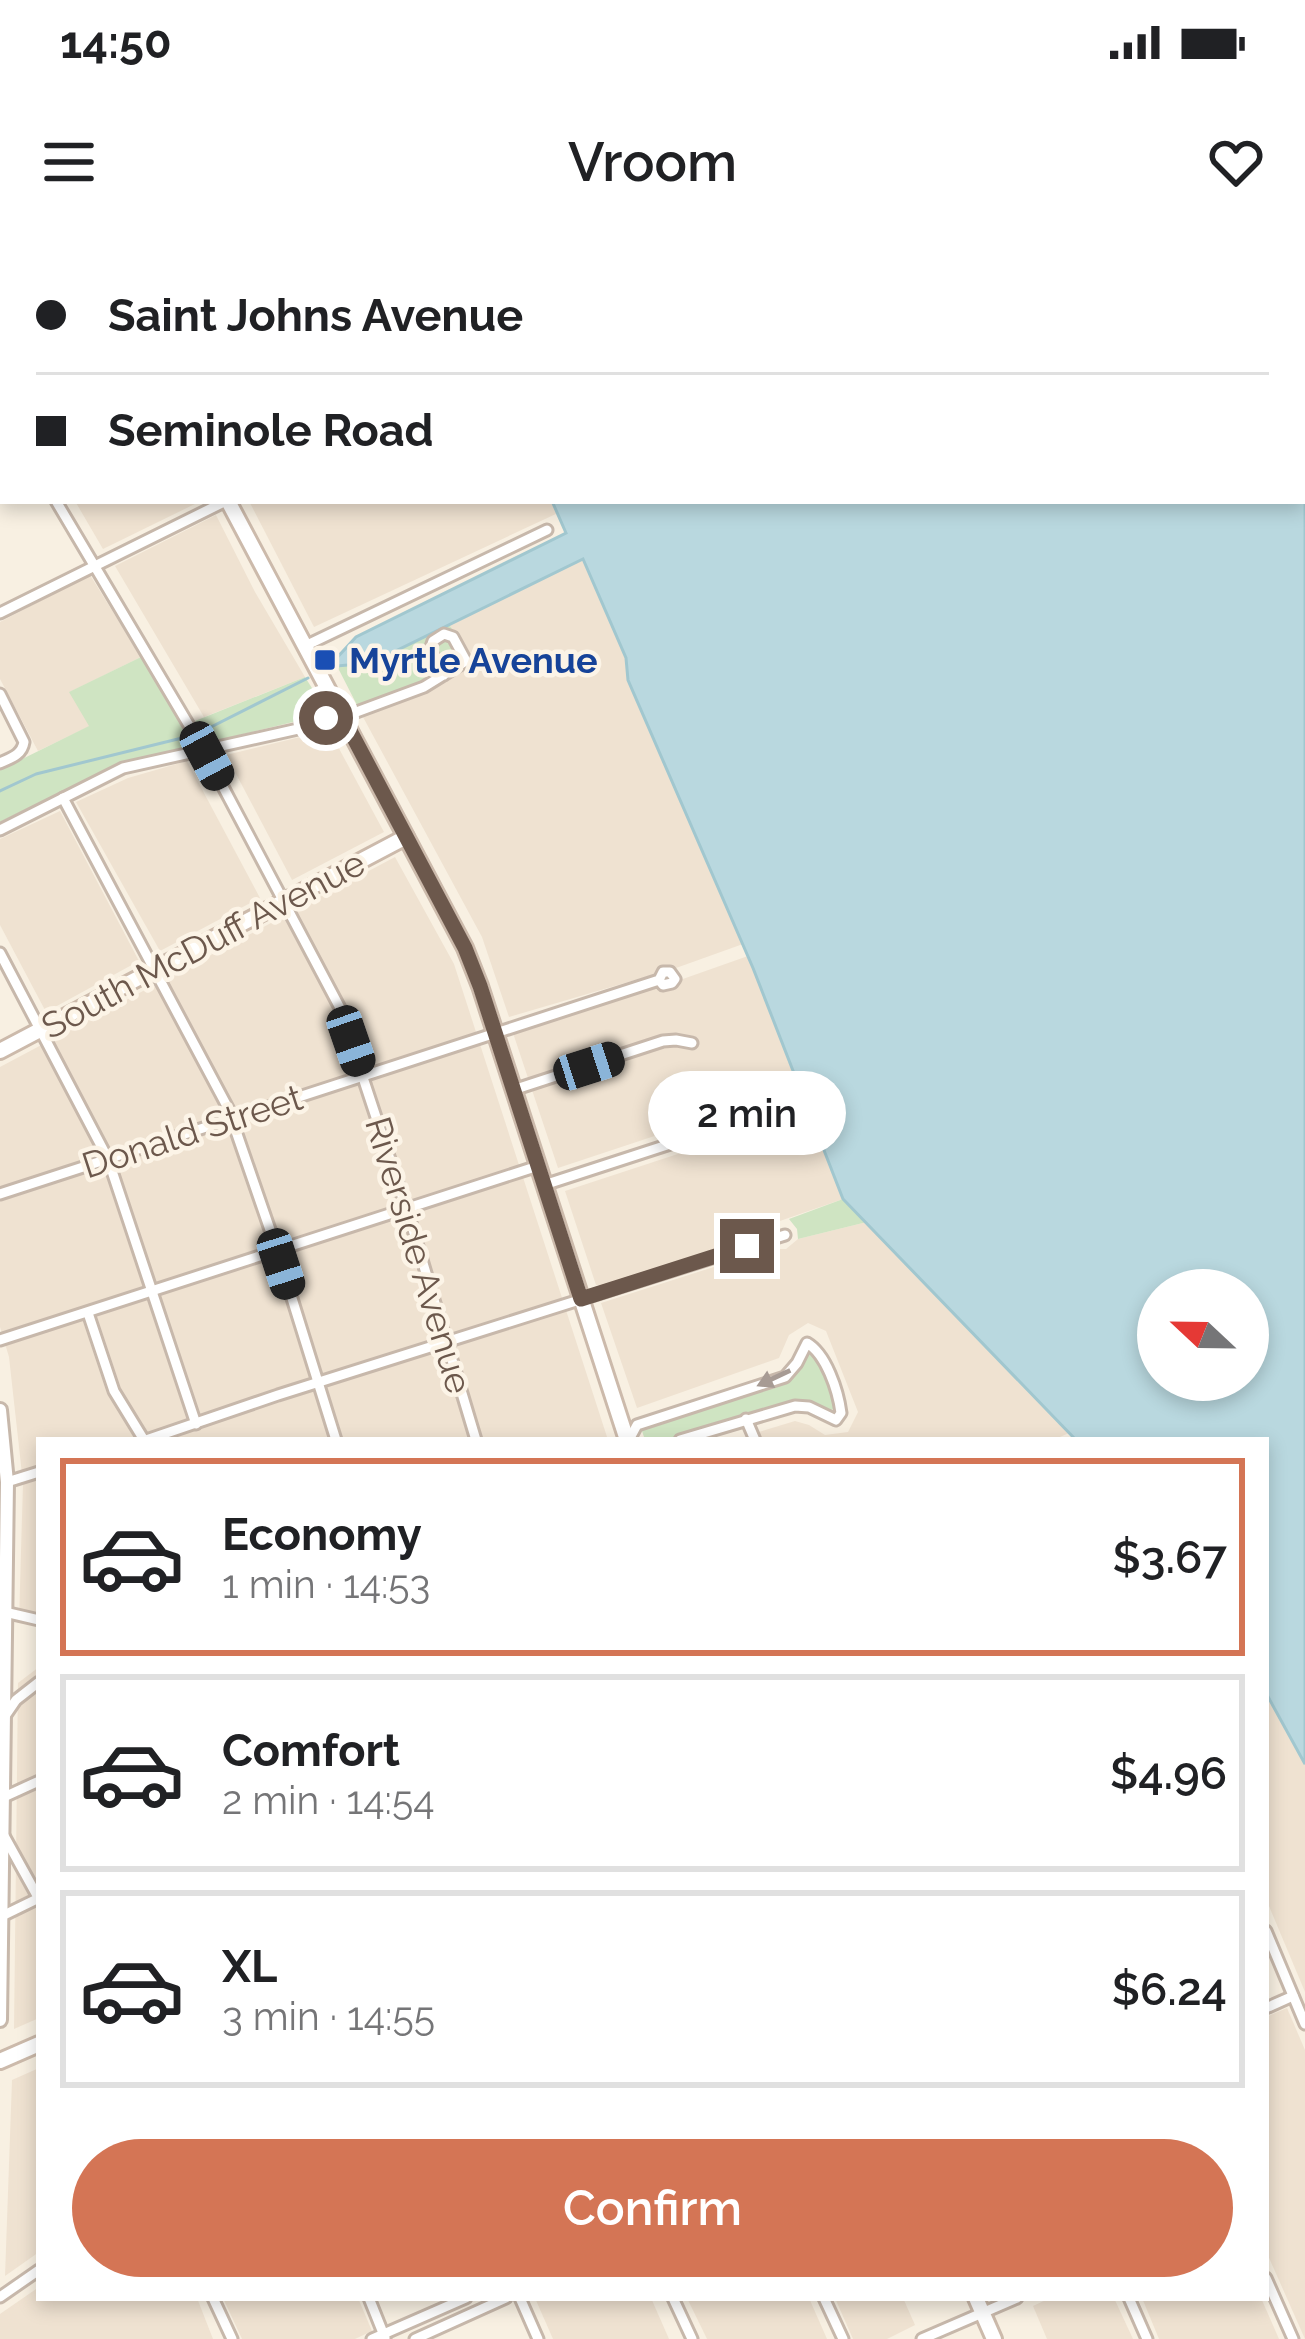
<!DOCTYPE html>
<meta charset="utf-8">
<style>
body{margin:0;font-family:Raleway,sans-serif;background:#f6f6f6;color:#202124;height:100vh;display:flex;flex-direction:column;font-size:45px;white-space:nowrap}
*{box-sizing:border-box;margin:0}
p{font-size:39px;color:#757577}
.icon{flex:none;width:66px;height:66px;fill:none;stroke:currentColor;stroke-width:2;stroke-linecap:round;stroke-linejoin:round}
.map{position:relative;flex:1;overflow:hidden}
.sheet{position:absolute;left:36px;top:1197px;width:1233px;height:864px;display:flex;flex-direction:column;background:#fff;border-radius:0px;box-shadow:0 6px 18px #0003}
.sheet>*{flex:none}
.banner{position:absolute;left:0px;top:0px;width:1305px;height:264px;box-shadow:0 6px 18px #0003;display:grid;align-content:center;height:264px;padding:0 36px;background:#fff}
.needle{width:78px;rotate:292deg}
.fabs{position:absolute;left:1137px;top:1029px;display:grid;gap:24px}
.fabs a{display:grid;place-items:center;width:132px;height:132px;border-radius:50%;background:#fff;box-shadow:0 6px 18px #0003;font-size:60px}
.end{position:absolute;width:54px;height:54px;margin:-27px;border:15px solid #6c584c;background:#fff;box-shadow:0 0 0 6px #fff}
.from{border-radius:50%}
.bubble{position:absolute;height:84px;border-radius:42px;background:#fff;box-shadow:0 6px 18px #0003;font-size:39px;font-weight:600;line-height:84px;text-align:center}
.car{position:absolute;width:36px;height:72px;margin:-36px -18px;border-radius:15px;box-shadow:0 0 9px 3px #0007;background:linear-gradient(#222 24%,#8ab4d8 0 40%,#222 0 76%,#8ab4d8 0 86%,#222 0)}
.banner b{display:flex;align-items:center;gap:42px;height:114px;font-size:45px}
.banner b+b{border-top:3px solid #e0e0e0}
.banner i{width:30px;height:30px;background:#202124}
ul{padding:21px 0 0;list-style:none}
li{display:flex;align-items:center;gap:36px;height:198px;margin:0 24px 18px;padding:0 12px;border:6px solid #e0e0e0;border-radius:0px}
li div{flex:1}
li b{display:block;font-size:45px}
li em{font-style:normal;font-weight:600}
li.active{border-color:#d47555}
li>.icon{width:108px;height:108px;stroke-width:1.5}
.button{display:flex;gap:24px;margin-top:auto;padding:24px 36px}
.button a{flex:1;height:138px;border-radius:72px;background:#d47555;color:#fff;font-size:48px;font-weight:600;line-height:138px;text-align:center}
.status{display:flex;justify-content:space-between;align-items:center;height:84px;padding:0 60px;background:#fff;direction:ltr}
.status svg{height:33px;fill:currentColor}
header{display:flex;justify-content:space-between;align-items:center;height:156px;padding:0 36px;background:#fff;font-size:54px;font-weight:600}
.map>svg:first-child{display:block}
.residential{fill:#efe2d1}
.green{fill:#cfe4c2}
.water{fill:#b9d8df;stroke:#a1c7cf;stroke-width:3;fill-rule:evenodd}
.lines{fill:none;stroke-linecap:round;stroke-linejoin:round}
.stream{stroke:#a1c7cf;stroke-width:3}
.minor-casing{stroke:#c7b8ab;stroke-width:15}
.tertiary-casing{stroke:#c7b8ab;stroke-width:18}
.secondary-casing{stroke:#ccbaab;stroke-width:20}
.minor{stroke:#fff;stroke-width:9}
.tertiary{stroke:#fff;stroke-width:12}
.secondary{stroke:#fff;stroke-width:14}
.oneway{fill:#a79b94}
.route{stroke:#6c584c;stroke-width:15}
.transit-dot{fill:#1a4fb4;stroke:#fcf4e7;stroke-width:4.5}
.labels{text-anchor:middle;stroke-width:9;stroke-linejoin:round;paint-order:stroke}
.transit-label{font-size:36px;font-weight:bold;fill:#164399;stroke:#fcf4e7;text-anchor:start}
.street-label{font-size:36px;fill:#6c584c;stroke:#fcf4e7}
</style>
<div class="status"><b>14:50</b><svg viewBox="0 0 49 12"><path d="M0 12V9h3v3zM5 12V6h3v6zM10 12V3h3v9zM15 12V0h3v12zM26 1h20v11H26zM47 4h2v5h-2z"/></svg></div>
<header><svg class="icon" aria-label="menu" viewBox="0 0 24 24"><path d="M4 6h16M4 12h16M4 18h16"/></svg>Vroom<svg class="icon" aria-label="heart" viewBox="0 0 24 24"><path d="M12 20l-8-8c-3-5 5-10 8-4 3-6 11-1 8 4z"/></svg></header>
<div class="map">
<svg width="1305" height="2099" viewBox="0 0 1305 2099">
<rect width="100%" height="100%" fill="#f8f0e2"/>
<g class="residential">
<path d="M75,261H201L103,309Z"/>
<path d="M255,261H552L558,273L314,387L250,263Z"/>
<path d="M216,275L255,352L305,437L204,477L115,326Z"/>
<path d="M583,319L626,419L628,441L743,704L676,728L509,777L482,697L363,477L473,426L449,384Z"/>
<path d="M90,335L141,417L70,452L90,486L38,511L0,439V382Z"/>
<path d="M329,490L384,592L292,640L226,515Z"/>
<path d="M187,521L260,658L160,711L76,562L128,538Z"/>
<path d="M60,571L139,721L46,772L0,685V599Z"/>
<path d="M395,617L454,724L608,1200H39V1385L19,1381L23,1243L9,1117L0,1087V827Z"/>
<path d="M748,716L802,851L784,859L791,877L810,870L843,959L777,982L771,991L604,1046L596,1045L565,951L757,888L748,865L558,928L512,790L648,748L668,751L680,740Z"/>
<path d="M867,982L1069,1193L1053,1200H763L759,1192L795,1181L809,1185L825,1195L848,1192L858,1172L826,1091L808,1083L789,1095L779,1118L637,1168L601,1063L770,1009H786L798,999Z"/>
<path d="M39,1427V1778L14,1789L18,1443Z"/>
<path d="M1266,1453L1305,1524V1752L1266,1659Z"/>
<path d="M1287,1768L1305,1810V2099L1266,2011V1777Z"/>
<path d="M39,1828V2012L5,2036L12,1840Z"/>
<path d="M39,2047V2058H197L213,2099H0V2074Z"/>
<path d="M223,2058H358L372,2091L355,2099H242Z"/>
<path d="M535,2058H651L669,2099H553Z"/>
<path d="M687,2058H809L827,2099H707Z"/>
<path d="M835,2058H903L915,2085L887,2099H853Z"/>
<path d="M1050,2058H1114L1133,2099H1047L1033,2066Z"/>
<path d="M1142,2058H1261L1279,2099H1159Z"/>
</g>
<g class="green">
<path d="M449,384L468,416L412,448L358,467L337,426L371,423Z"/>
<path d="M141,417L193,505L120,523L0,582V530L89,486L69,452Z"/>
<path d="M305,437L327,472L322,475L203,504L190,483Z"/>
<path d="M843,959L867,982L798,999L797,989L789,979Z"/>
<path d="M811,1112L817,1115L836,1164L831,1172C820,1171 812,1161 798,1160L672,1200H645L641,1188L790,1139L804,1115Z"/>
</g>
<path class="water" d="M379,0H1305V1524L1266,1453V1200H1076L843,959L753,728L628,440L626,418L583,319L371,423L337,426L334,421L356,397L566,293L552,261H1302V3H381ZM1248,1050V1140H1158V1050Z"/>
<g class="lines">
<g class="stream">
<path d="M209,488L308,438"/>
<path d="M0,551L36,534L182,498"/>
</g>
<g class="minor-casing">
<g id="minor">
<path d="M316,3L322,0"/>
<path d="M0,154L3,160"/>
<path d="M0,242L3,240"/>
<path d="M56,261L203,509L340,768L411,983L476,1200"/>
<path d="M0,373L226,261"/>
<path d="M305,406L547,290"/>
<path d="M0,454L24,502C22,515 11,518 0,523"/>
<path d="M343,477L424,447L466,421L453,397L444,394L433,401L430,410L444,435"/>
<path d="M63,558L228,868L277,1010L336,1200"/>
<path d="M0,590L123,528L307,487L339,470"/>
<path d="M0,713L108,919L196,1184"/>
<path d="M513,850L663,801L676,800L692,803"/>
<path d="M544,945L744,880"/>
<path d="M0,954L659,740L663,732H670L675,739L672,743L663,745L659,740"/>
<path d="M88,1073L114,1151L144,1200"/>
<path d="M0,1100L538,926"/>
<path d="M746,1179L755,1200"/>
<path d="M146,1200L278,1155L785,995"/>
<path d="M629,1200L637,1185L785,1137L797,1123L807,1103C826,1114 838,1150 841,1173L836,1180L809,1167L795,1166L680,1200"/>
<path d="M7,1242L39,1232"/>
<path d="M0,1371L39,1380"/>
<path d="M5,1476L16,1460L39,1442"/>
<path d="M4,1557L39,1541"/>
<path d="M3,1594L39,1659"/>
<path d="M0,1677L39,1658"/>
<path d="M1266,1691L1305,1784"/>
<path d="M1266,1768L1293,1756"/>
<path d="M1266,2038L1293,2099"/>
<path d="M0,2057L39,2030"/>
<path d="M213,2058L232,2099"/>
<path d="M369,2058L385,2098"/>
<path d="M520,2058L538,2099"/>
<path d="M673,2058L692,2099"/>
<path d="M824,2058L843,2099"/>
<path d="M1129,2058L1147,2099"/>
<path d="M372,2099L466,2058"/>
<path d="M415,2099L506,2058"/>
<path d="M922,2099L1017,2058"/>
</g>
</g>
<g class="tertiary-casing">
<path id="tertiary" d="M0,1170L7,1242L0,1780"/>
</g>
<g class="secondary-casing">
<g id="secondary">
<path d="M91,0L92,3"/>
<path d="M228,261L465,708L480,746L627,1200"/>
<path d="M0,811L406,597"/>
<path d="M0,1821L39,1804"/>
<path d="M976,2058L994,2099"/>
</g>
</g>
<use href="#minor" class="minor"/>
<use href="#tertiary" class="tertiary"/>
<use href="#secondary" class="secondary"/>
</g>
<defs><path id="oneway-solid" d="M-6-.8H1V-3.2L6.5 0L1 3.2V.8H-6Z" transform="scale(3)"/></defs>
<use class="oneway" href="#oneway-solid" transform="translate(774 1138) rotate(155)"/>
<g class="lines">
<path class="route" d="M326,478L339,470L465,708L480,746L581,1059L747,1006"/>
</g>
<rect class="transit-dot" x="313" y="408" width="24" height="24" rx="6"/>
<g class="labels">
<g class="transit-label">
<text x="349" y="433">Myrtle Avenue</text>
</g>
<g class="street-label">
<text transform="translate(203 704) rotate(-28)" y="13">South McDuff Avenue</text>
<text transform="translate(192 891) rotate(-18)" y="13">Donald Street</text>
<text transform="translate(419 1015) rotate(73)" y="13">Riverside Avenue</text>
</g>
</g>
</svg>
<div class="fabs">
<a><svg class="needle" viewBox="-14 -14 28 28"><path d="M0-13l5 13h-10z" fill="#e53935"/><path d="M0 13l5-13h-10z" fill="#757577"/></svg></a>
</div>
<i class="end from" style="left:326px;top:478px"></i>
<i class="end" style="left:747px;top:1006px"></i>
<div class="bubble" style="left:648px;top:831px;width:198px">2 min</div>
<i class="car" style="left:207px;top:516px;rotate:152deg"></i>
<i class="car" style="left:351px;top:801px;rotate:161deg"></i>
<i class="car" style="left:589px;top:826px;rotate:72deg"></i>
<i class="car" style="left:281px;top:1024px;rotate:162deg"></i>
<div class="banner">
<b><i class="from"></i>Saint Johns Avenue</b>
<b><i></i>Seminole Road</b>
</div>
<section class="sheet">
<ul>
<li class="active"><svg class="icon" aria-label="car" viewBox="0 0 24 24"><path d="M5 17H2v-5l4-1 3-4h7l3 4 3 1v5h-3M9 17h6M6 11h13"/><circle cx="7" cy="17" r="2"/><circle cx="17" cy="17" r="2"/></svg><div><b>Economy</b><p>1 min · 14:53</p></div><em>$3.67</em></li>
<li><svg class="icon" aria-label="car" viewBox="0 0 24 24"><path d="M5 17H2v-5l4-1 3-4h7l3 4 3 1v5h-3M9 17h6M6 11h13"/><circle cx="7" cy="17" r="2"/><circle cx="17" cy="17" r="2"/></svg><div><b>Comfort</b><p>2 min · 14:54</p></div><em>$4.96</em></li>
<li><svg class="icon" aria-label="car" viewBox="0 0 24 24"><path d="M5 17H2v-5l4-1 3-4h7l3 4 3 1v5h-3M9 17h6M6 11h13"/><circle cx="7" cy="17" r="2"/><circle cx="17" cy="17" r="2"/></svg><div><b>XL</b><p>3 min · 14:55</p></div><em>$6.24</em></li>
</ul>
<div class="button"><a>Confirm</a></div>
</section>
</div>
